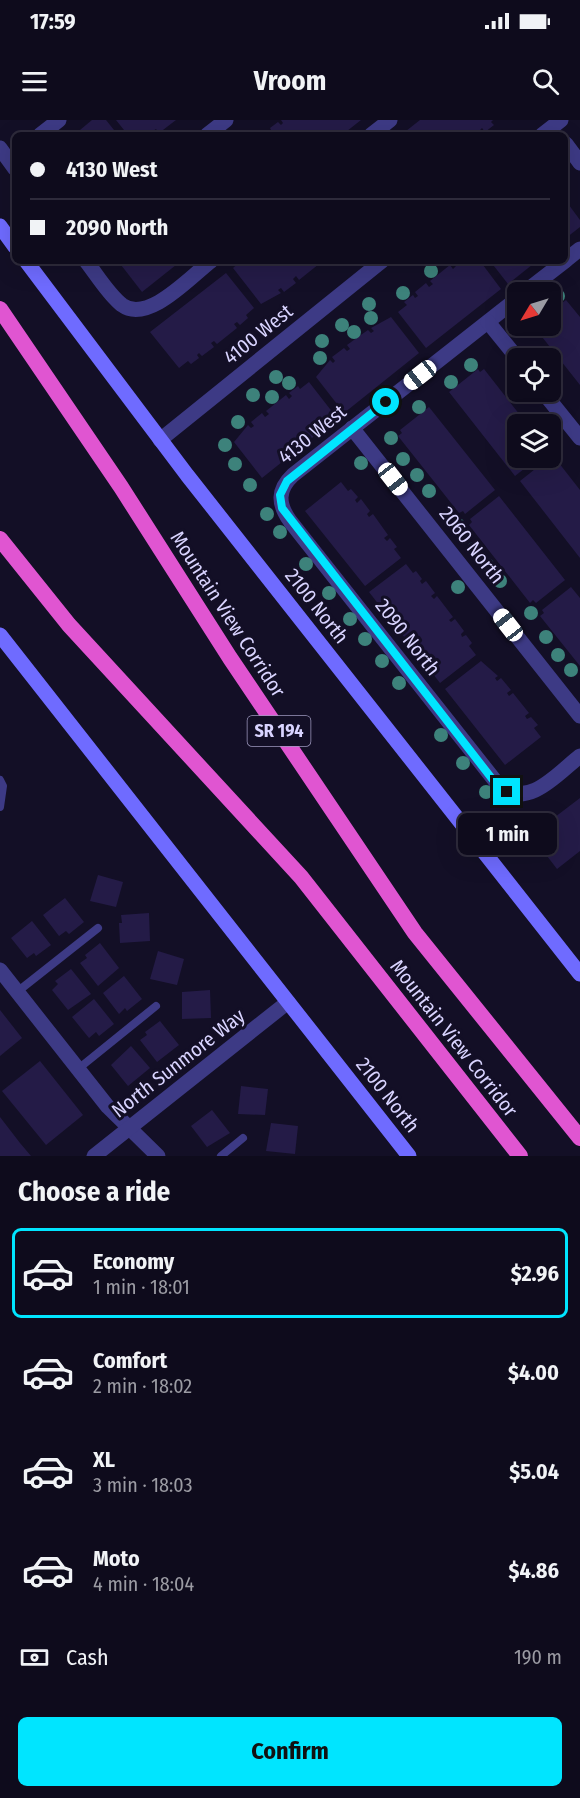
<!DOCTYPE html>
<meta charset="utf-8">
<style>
body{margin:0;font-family:"Fira Sans Condensed",sans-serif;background:#1c1929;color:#f1f3f6;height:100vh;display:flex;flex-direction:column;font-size:22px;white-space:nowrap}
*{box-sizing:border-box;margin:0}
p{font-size:20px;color:#9b9ba3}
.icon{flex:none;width:33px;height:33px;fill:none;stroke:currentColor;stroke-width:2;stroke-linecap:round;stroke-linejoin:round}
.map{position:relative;height:1036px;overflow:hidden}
.side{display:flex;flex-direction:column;background:#0e0b1c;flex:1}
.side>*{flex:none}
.top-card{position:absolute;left:12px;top:12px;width:556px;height:132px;border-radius:9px;box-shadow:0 6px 24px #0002,0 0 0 2px #2e2b3b;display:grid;align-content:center;height:132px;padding:0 18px;background:#0e0b1c}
.needle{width:39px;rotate:232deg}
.fabs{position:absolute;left:507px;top:162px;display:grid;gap:12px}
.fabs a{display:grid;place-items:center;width:54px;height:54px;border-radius:9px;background:#0e0b1c;box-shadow:0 6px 24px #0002,0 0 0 2px #2e2b3b;font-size:30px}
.end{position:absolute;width:27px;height:27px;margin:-14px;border:8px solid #00e5ff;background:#111;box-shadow:0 0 0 3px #111}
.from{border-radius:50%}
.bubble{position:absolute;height:42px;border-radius:9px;background:#0e0b1c;box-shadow:0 6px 24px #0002,0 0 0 2px #2e2b3b;font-size:20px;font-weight:700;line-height:42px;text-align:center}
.car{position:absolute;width:18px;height:36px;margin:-18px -9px;border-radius:8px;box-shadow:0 0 4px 2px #0007;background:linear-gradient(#fff 24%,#345 0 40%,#fff 0 76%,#345 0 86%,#fff 0)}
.top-card b{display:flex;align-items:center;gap:21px;height:57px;font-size:22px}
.top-card b+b{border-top:2px solid #2e2b3b}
.top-card i{width:15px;height:15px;background:#f1f3f6}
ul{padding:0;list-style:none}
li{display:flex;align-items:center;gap:18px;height:90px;margin:0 12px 9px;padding:0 6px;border:3px solid transparent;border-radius:9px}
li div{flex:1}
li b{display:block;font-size:22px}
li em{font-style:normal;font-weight:700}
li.selected{border-color:#00e5ff}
li>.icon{width:54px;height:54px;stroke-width:1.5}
h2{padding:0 18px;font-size:27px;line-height:72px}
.pay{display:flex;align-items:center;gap:15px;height:66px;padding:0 18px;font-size:22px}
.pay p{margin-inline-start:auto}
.cta{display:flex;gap:12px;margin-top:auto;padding:12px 18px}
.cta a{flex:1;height:69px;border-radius:9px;background:#00e5ff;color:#111;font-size:24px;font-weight:700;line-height:69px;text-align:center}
.status{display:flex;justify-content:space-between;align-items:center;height:42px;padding:0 30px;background:#0e0b1c;direction:ltr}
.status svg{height:16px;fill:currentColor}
header{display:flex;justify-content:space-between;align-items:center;height:78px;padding:0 18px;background:#0e0b1c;font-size:27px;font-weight:700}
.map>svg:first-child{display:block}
.building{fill:#241b47}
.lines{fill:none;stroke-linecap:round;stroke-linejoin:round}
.service{stroke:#3d3a85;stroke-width:8}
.minor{stroke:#3d3a85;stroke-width:15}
.secondary{stroke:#6f6bff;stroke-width:15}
.trunk{stroke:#e055d1;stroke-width:16}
.tree{fill:#3d827b}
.route{stroke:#00e5ff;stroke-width:8}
.labels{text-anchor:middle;stroke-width:6;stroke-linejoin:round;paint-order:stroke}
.shield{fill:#130f26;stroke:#9e99be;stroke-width:1.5}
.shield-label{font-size:18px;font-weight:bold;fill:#d9d4ff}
.street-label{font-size:20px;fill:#d9d4ff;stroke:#130f26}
</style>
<div class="status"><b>17:59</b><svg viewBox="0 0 49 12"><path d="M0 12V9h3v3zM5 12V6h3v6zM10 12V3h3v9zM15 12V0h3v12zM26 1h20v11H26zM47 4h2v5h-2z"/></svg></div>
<header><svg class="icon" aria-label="menu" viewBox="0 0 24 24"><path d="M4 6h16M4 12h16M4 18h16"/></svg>Vroom<svg class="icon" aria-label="search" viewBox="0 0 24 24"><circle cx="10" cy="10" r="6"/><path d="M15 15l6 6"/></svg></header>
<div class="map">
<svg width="580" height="1036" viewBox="0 0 580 1036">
<rect width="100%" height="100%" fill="#130f26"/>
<g class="building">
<path d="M92,0H106L118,15H74Z"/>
<path d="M116,0H176L159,13L156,9L153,11L156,15H128Z"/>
<path d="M281,0H361L342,15H268L272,12L270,8L278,2L281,5L283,3Z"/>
<path d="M420,0H493L491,2L494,5L485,12L482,8L479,11L483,15H401Z"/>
<path d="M566,81L580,100V107L566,118Z"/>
<path d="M118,141H181L142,172Z"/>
<path d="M241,141H316L319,144L299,160L296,156L293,159L296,163L284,172L281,168L278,170L281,173L261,184L233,148Z"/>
<path d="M456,141H480L501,169L426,228L398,192L407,185L404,182L413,175L415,178L418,176L415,172L426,163L429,167L433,164L430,161L450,145L453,149L456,146L453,143Z"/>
<path d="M490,141H537L508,164Z"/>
<path d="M226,153L254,188L246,195L248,198L240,205L237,202L234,204L237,208L217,224L214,221L211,223L214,227L202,236L199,233L197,235L199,238L191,244L188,241L179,248L150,212Z"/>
<path d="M566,180L580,197V265L535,208L539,206H550V192Z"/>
<path d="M391,197L419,233L344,293L316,257L330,240L333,243L335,241L332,237L344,228L347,231L350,229L347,225L358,217L368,210L371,213L374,211L371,208Z"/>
<path d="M478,249L480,252L484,249L527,304H518V338H538L515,356L449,272Z"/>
<path d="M309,262L337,298L262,358L234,322L248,305L251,308L254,306L251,302L262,293L265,297L269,294L266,291L286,275L289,279L292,276L289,273L298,266L300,269Z"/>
<path d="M429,287L495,370L465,394L463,391L459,393L398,316L402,313L400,310Z"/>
<path d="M549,338L552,341L555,338L580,370V438L520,361Z"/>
<path d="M341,362L348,371L351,369L358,377L355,380L357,383L361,379L370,391L367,394L369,397L373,394L388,415L384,418L387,421L390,418L397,427L394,429L401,438L365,466L305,391Z"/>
<path d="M499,376L565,460L536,483L533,480L530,483L469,405L472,402L470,399Z"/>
<path d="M406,444L413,453L416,451L422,459L420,461L422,464L426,461L435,473L431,476L434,479L437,476L453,497L449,500L451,502L455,499L464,511L461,514L462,517L466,515L472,523L469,526L476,535L440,563L369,472Z"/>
<path d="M571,467L580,478V546L540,496L544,493L542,490Z"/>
<path d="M481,541L498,556L495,558L497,561L501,558L511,570L507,573L509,576L513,573L529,593L525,596L527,599L531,597L538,605L534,608L541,617L505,645L445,569Z"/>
<path d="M580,678V731L557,749L534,719L537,717L534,713Z"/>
<path d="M98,755L123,762L116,787L90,781Z"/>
<path d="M65,778L84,802L69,814L66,811L59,816L43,795Z"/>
<path d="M149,793L150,821L120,823L119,803H122L121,795Z"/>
<path d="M32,801L51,825L36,836L34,833L27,838L11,818Z"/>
<path d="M100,823L119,848L98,866L80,843L87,838L85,835Z"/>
<path d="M158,831L184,839L177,865L150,859Z"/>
<path d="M71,849L91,874L68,890L52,870L58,864L55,861Z"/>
<path d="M124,856L142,879L127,891L125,888L119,894L103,873Z"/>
<path d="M210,870L211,898L182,899V872Z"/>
<path d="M94,879L114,904L99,916L96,912L89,918L72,897Z"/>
<path d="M0,890L22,918L0,936Z"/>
<path d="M160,901L179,925L157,942L140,920L147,915L145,912Z"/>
<path d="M131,926L150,948L128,966L111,945Z"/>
<path d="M40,941L83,995L46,1025L2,971Z"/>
<path d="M241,966L268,969L265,995L238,994Z"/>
<path d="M212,990L230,1013L207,1027L191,1006Z"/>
<path d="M0,997L20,1023L31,1036H0Z"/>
<path d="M271,1003L298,1006L295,1034L266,1031Z"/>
</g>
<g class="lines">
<g class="service">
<path d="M0,660L3,666L0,687"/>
<path d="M17,872L98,808"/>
<path d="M78,949L156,886"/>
<path d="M221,1036L243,1018"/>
</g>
<g class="minor">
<path d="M40,15L59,0"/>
<path d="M207,15L226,0"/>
<path d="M371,15L390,0"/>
<path d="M542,15L561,0"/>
<path d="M566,24L580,43"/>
<path d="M0,28L15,49"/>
<path d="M566,140L580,129"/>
<path d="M86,141C97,155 108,174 122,185C148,204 190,157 211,141"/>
<path d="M525,172L565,141"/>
<path d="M518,178L293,355C277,370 278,384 290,401L500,667C529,689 558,653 580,636"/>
<path d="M488,202L518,239"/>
<path d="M543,272L580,318"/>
<path d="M352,308L580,596"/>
<path d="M160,320L382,141"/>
<path d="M0,850L108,987L158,1036"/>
<path d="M94,1036L288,882"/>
</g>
<g class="secondary">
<path d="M0,106L15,127"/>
<path d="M26,141L187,355L580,854"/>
<path d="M0,515L409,1036"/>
</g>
<g class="trunk">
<path d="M0,189L121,367L230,538L415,813L580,1018"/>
<path d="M0,419L69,505L301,757L520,1036"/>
</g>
</g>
<g class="tree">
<circle cx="431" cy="151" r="7"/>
<circle cx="403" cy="173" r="7"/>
<circle cx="558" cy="176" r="7"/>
<circle cx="369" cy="184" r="7"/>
<circle cx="371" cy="198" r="7"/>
<circle cx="342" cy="205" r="7"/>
<circle cx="354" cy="212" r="7"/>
<circle cx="322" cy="221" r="7"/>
<circle cx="320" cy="238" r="7"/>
<circle cx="471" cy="245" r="7"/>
<circle cx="276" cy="257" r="7"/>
<circle cx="451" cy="262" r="7"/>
<circle cx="289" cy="263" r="7"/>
<circle cx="253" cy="275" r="7"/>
<circle cx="272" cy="277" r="7"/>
<circle cx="419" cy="287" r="7"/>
<circle cx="238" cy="302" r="7"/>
<circle cx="391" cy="318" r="7"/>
<circle cx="225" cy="325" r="7"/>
<circle cx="403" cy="339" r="7"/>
<circle cx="361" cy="343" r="7"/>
<circle cx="235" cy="344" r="7"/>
<circle cx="417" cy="355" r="7"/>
<circle cx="250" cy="365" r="7"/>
<circle cx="429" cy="371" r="7"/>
<circle cx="267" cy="394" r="7"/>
<circle cx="458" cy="405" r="7"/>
<circle cx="280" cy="412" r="7"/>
<circle cx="474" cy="429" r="7"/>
<circle cx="306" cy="444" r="7"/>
<circle cx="487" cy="445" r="7"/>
<circle cx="500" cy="461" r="7"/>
<circle cx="458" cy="467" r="7"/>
<circle cx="329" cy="473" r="7"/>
<circle cx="531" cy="493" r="7"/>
<circle cx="350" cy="499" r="7"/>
<circle cx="546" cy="517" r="7"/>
<circle cx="365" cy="519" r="7"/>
<circle cx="558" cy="535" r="7"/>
<circle cx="382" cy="541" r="7"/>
<circle cx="571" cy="550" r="7"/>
<circle cx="399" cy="563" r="7"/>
<circle cx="441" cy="615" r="7"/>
<circle cx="463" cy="643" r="7"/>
<circle cx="486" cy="672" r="7"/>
</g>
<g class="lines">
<path class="route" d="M386,282L287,361L280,375L282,388L493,660L507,672"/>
</g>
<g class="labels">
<rect class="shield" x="247.5" y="596" width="63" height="30" rx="4.5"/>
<g class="shield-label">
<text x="279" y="617">SR 194</text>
</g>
<g class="street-label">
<text transform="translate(258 214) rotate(-39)" y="7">4100 West</text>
<text transform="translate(312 314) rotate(-39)" y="7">4130 West</text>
<text transform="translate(472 425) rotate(52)" y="7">2060 North</text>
<text transform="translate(317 486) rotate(52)" y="7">2100 North</text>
<text transform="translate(228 494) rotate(57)" y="7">Mountain View Corridor</text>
<text transform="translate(408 517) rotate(52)" y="7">2090 North</text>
<text transform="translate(454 918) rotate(52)" y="7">Mountain View Corridor</text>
<text transform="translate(178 943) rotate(-38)" y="7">North Sunmore Way</text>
<text transform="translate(388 975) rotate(52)" y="7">2100 North</text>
</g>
</g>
</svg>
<div class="fabs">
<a><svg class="needle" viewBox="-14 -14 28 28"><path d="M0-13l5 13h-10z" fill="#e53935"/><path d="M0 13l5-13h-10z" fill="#9b9ba3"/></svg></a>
<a><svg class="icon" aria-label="locate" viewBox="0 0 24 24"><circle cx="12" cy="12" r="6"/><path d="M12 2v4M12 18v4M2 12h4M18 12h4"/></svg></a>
<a><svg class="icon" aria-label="layers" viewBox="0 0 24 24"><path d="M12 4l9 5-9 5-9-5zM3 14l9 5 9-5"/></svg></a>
</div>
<i class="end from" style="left:386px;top:282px"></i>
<i class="end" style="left:507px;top:672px"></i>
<div class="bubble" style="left:458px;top:693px;width:99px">1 min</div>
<i class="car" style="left:420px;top:255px;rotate:232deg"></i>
<i class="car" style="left:393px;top:359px;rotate:142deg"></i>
<i class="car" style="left:508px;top:505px;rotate:322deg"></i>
<div class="top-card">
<b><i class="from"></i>4130 West</b>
<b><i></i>2090 North</b>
</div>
</div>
<section class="side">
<h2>Choose a ride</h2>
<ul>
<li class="selected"><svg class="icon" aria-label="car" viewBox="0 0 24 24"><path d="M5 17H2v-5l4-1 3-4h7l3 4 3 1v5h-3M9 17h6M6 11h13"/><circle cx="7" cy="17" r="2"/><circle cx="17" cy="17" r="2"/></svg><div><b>Economy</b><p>1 min · 18:01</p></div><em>$2.96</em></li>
<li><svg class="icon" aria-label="car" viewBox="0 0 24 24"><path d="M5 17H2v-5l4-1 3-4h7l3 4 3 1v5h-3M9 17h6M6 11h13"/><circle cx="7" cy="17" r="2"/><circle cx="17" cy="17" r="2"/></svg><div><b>Comfort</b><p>2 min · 18:02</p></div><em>$4.00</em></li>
<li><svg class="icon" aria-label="car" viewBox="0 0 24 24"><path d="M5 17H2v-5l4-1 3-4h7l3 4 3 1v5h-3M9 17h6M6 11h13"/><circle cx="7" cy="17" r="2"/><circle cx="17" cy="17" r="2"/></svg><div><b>XL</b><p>3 min · 18:03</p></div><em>$5.04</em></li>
<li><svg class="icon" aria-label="car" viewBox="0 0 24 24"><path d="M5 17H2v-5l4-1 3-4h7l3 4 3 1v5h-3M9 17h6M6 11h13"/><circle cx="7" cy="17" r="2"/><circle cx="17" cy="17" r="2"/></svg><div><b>Moto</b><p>4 min · 18:04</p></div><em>$4.86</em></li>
</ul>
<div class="pay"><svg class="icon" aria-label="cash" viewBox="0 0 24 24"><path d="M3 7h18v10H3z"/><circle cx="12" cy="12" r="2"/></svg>Cash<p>190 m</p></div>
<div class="cta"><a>Confirm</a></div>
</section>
